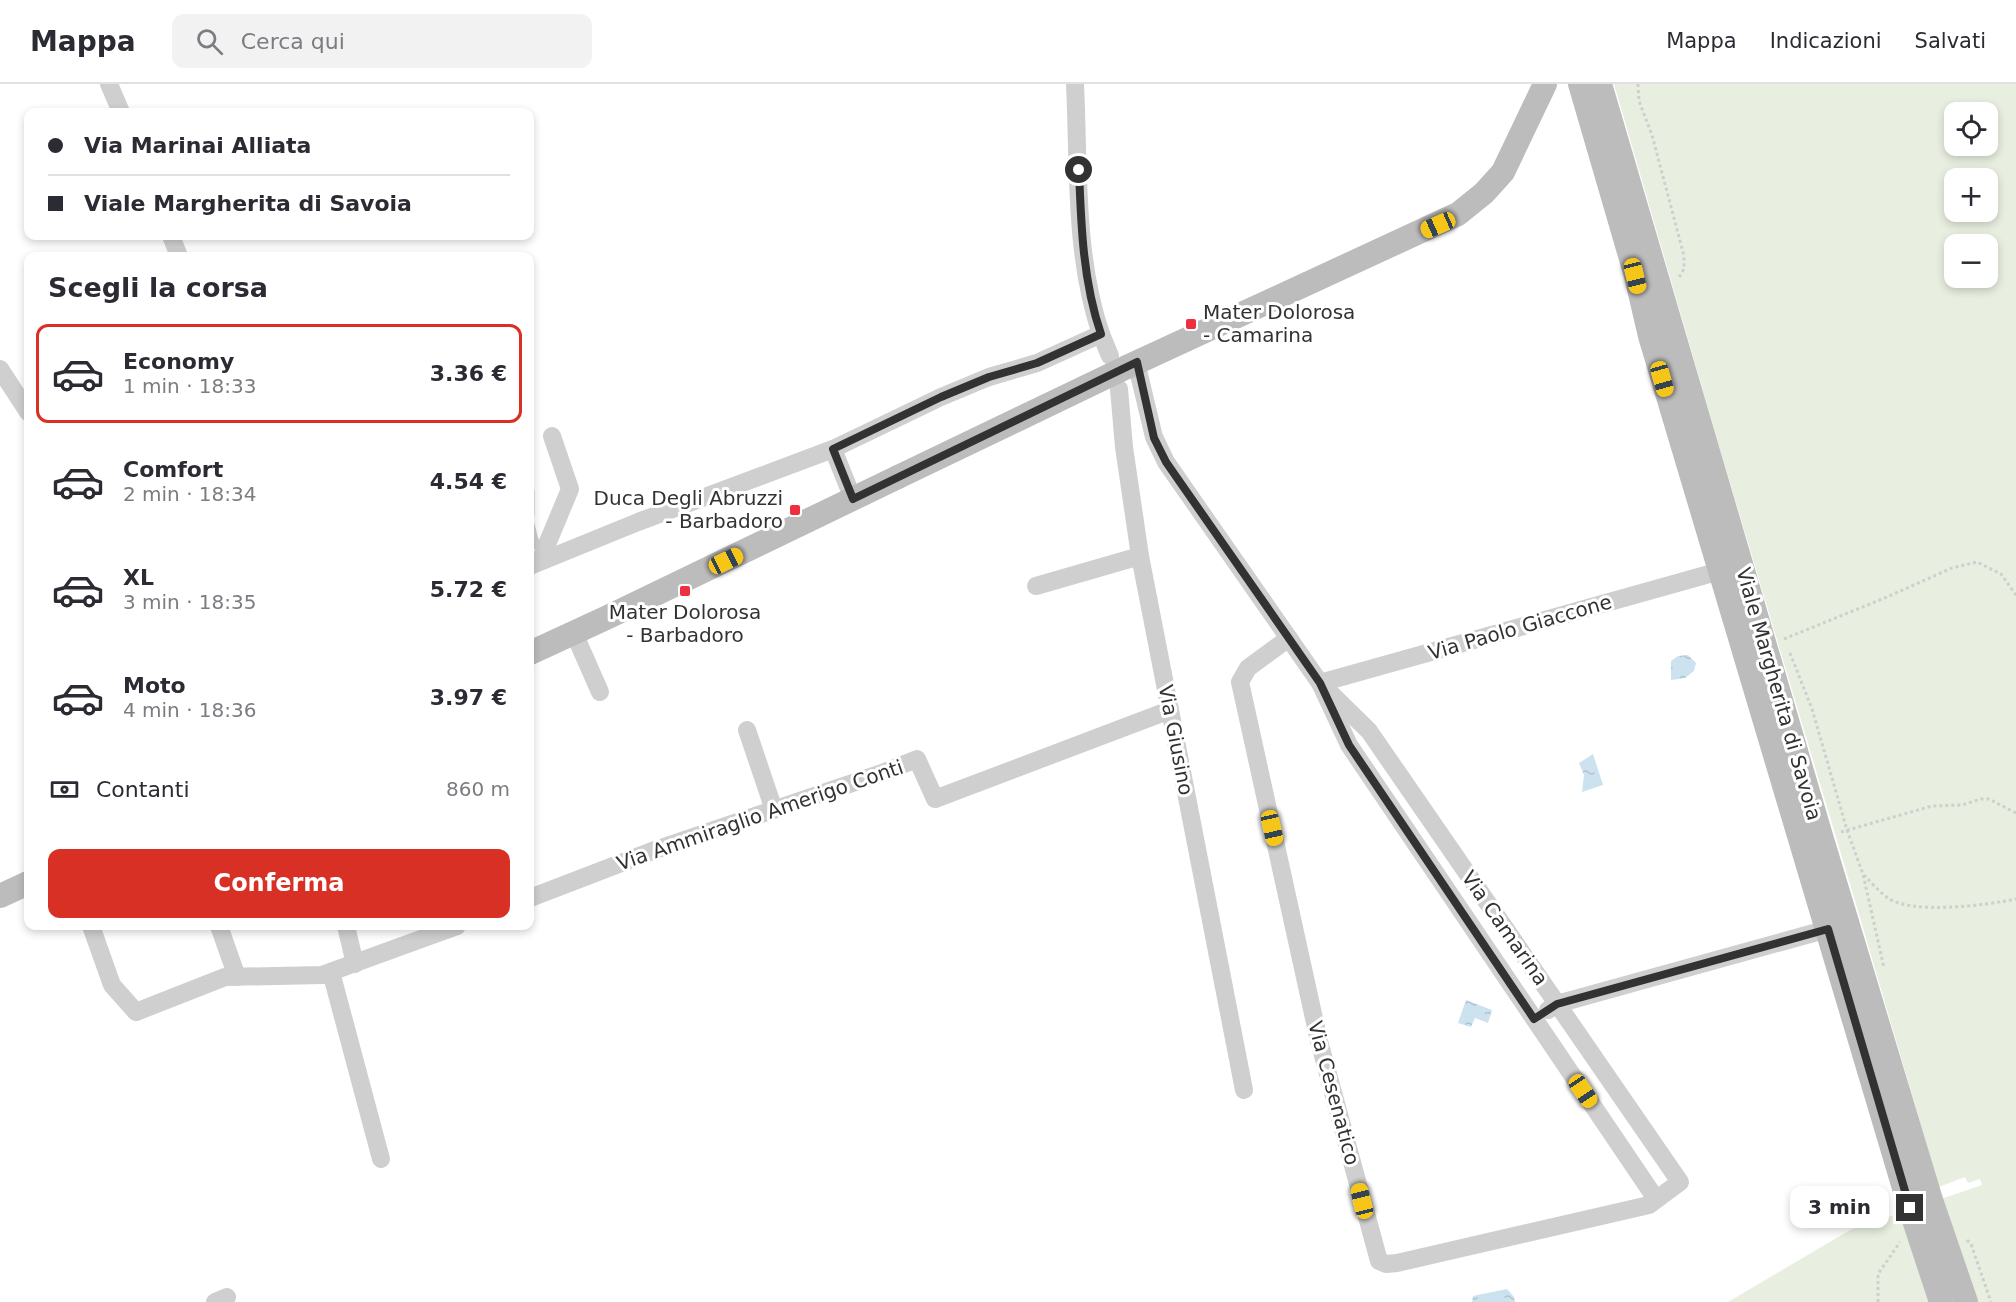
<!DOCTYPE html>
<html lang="it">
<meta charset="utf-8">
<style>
body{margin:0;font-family:"DejaVu Sans",sans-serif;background:#f2f2f3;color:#2b2b33;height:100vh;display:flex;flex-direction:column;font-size:22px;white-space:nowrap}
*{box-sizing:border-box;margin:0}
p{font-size:20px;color:#7c7c81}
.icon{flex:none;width:33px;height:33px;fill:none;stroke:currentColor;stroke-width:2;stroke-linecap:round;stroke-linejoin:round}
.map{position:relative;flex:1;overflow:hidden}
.panel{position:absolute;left:24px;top:168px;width:510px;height:678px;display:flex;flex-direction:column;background:#fff;border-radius:12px;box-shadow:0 3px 9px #0003}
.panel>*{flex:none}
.banner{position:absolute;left:24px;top:24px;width:510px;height:132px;border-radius:12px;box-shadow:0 3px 9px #0003;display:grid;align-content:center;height:132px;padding:0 24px;background:#fff}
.tools{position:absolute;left:1944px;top:18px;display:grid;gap:12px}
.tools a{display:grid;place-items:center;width:54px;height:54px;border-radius:12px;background:#fff;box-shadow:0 3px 9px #0003;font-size:30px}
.end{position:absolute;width:27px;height:27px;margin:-14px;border:8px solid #323232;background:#fff;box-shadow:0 0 0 3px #fff}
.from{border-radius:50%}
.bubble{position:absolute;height:42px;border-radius:12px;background:#fff;box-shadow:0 3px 9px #0003;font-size:20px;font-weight:800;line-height:42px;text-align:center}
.car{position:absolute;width:18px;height:36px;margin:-18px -9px;border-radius:8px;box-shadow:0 0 4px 2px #0007;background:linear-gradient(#f5c518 24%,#345 0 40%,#f5c518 0 76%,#345 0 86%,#f5c518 0)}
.banner b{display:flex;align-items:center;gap:21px;height:57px;font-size:22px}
.banner b+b{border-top:2px solid #e1e1e2}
.banner i{width:15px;height:15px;background:#2b2b33}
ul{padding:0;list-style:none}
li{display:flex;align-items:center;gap:18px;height:99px;margin:0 12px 9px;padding:0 12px;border:3px solid transparent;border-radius:12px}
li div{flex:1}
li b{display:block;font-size:22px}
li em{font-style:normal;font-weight:800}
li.selected{border-color:#d93025}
li>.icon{width:54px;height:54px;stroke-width:1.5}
h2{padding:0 24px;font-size:27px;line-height:72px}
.pay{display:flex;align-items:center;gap:15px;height:66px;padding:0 24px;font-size:22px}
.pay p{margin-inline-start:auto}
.action{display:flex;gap:12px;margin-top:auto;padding:12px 24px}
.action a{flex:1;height:69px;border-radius:12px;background:#d93025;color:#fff;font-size:24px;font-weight:800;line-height:69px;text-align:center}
header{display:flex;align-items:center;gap:36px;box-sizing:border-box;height:84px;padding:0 30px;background:#fff;border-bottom:2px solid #e1e1e2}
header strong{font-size:28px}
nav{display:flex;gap:33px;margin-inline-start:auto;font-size:21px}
.search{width:420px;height:54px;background:#f2f2f3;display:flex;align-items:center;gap:15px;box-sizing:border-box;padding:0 21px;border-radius:12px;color:#7c7c81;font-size:22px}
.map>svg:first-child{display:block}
.park{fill:#e8efe0;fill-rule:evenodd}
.water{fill:url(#water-ripples)}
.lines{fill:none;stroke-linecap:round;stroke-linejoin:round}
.path{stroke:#cfcfcf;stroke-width:3;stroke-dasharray:3 3;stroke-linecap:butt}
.lane{stroke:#cfcfcf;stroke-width:9}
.street{stroke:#cfcfcf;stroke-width:18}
.secondary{stroke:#bcbcbc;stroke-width:24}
.secondary-bridge{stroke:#bcbcbc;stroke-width:24}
.route{stroke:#323232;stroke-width:8}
.poi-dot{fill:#ed2f3f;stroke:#fff;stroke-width:2}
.labels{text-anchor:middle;stroke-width:6;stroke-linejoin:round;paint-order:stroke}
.poi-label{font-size:20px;fill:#323232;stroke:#fff;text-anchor:start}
.street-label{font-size:20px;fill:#323232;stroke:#fff}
</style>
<header>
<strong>Mappa</strong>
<div class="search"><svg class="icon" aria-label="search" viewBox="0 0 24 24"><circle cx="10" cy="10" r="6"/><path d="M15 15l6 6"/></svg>Cerca qui</div>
<nav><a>Mappa</a><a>Indicazioni</a><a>Salvati</a></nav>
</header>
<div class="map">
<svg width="2016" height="1218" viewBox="0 0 2016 1218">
<defs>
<pattern id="water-ripples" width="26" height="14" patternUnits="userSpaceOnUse" patternTransform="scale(1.5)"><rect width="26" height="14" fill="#cce2ef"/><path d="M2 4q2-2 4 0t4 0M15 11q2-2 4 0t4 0" fill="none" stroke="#b0c2cd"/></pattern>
</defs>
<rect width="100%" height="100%" fill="#fff"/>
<path class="park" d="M1614,0H2016V1218H1728L1850,1146L1982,1101L1980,1095L1968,1099L1965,1093L1939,1103L1861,837L1717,355ZM1954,28H1988V62H1954ZM1954,94H1988V128H1954ZM1954,160H1988V194H1954Z"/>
<g class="water">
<path d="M1688,571L1696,579L1694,587L1685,594L1671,596V577L1678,572Z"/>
<path d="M1593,670L1603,701L1582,708L1584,691L1579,679Z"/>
<path d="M1466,916L1492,926L1488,939L1475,934L1471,943L1458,939Z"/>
<path d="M1507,1205L1514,1213L1515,1218H1472L1473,1212Z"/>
</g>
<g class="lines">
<g class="path">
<path d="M1638,0L1639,17L1652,51L1684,172V185L1678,195"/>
<path d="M1784,555L1887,513L1952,484L1977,478L2001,490L2016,511"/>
<path d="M1790,569L1812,625L1847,746L1863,790L1884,884"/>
<path d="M1841,748L1932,722L1962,721L1981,715H1989L2016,729"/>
<path d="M1864,791C1871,798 1879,808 1888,814C1912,831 1987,821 2016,815"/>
<path d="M1967,1156L1971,1160L1991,1218"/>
<path d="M1878,1218V1190L1900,1158"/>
</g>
<g class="lane">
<path d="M530,408V430"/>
<path d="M530,440L534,456L543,470"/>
</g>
<g class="street">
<path d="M109,0L121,28"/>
<path d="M171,152L179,172"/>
<path d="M1101,250L1110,272"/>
<path d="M1136,278L1154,353L1166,378L1320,599L1349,661L1656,1115"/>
<path d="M0,285L28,328"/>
<path d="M1119,305L1124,363L1140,472L1244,1006"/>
<path d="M853,415L833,365L941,313L989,293L1037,279L1101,250C1074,171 1079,82 1075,0"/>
<path d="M544,476L543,470L570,405L552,352"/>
<path d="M530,482L638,438L833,365"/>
<path d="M1036,502L1140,472"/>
<path d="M574,549L600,608"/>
<path d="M1289,554L1248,584L1240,598L1319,957L1379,1177L1386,1180L1397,1179L1649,1121L1680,1098L1369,647L1320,599"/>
<path d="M1320,599L1720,487"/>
<path d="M747,646L774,726"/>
<path d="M530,814L655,766L882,689L917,675L935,715L1170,626"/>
<path d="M91,842L112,901L136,928L225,893L322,891L457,842"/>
<path d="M219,842L237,893"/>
<path d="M346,842L355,880"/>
<path d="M331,888L381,1075"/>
<path d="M1548,926L1557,920L1828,845"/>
<path d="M215,1218L227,1213"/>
</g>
<g class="secondary">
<path d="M1580,0L1636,192L1650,252L1910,1124L1941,1218"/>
<path d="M1600,0L1821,752L1931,1116L1966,1218"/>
<path d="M1127,283L1458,130L1484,109L1503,88L1545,0"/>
<path d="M530,569L608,533L898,393"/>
<path d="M0,812L28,799"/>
</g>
<path class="secondary-bridge" d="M898,393L1127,283"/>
</g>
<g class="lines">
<path class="route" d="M1079,86C1081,141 1083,198 1101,250L1037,279L989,293L941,313L833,365L853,415L1137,278L1154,354L1166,378L1320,599L1349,661L1534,935L1557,920L1828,845L1910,1124"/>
</g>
<g class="poi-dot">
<rect x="1185" y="234" width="12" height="12" rx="3"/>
<rect x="789" y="420" width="12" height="12" rx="3"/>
<rect x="679" y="501" width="12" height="12" rx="3"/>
</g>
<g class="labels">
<g class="poi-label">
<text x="1203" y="235">Mater Dolorosa<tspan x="1203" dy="23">- Camarina</tspan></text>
<text x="783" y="421" text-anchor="end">Duca Degli Abruzzi<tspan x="783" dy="23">- Barbadoro</tspan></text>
<text x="685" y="535" text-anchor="middle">Mater Dolorosa<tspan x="685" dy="23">- Barbadoro</tspan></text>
</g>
<g class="street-label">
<text transform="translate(1520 543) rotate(-16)" y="7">Via Paolo Giaccone</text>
<text transform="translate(1779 610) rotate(74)" y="7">Viale Margherita di Savoia</text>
<text transform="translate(1176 656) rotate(79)" y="7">Via Giusino</text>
<text transform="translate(760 731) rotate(-19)" y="7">Via Ammiraglio Amerigo Conti</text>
<text transform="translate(1505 844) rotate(55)" y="7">Via Camarina</text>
<text transform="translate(1334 1009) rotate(75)" y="7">Via Cesenatico</text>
</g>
</g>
</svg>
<div class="tools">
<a><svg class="icon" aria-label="locate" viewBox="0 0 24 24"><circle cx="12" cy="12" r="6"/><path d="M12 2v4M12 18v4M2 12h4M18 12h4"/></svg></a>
<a>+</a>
<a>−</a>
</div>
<i class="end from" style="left:1079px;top:86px"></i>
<i class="end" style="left:1910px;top:1124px"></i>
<div class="bubble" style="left:1790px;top:1102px;width:99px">3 min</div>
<i class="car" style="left:1438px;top:141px;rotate:246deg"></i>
<i class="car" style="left:1635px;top:192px;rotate:166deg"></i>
<i class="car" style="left:1662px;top:295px;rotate:164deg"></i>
<i class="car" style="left:726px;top:477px;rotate:64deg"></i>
<i class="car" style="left:1272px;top:744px;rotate:167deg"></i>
<i class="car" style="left:1583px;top:1007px;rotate:146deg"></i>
<i class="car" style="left:1362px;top:1117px;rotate:346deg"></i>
<div class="banner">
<b><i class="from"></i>Via Marinai Alliata</b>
<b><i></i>Viale Margherita di Savoia</b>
</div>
<section class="panel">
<h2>Scegli la corsa</h2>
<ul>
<li class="selected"><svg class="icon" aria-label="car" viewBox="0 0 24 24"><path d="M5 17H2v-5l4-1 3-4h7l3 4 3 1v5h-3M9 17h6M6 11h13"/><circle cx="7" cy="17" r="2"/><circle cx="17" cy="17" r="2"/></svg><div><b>Economy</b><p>1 min · 18:33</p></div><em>3.36 €</em></li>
<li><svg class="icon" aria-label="car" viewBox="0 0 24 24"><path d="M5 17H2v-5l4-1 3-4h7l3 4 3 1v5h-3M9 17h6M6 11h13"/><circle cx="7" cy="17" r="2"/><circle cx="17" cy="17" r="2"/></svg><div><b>Comfort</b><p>2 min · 18:34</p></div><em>4.54 €</em></li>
<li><svg class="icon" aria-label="car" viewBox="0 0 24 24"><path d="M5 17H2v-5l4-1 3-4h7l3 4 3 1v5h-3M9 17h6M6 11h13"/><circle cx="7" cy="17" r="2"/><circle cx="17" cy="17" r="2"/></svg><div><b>XL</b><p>3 min · 18:35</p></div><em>5.72 €</em></li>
<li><svg class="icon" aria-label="car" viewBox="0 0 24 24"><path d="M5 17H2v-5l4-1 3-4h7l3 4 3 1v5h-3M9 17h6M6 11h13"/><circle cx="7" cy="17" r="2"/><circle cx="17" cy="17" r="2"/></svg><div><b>Moto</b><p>4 min · 18:36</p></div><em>3.97 €</em></li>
</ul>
<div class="pay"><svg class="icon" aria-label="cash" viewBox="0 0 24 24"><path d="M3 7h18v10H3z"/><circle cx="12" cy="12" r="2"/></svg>Contanti<p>860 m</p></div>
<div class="action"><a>Conferma</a></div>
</section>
</div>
